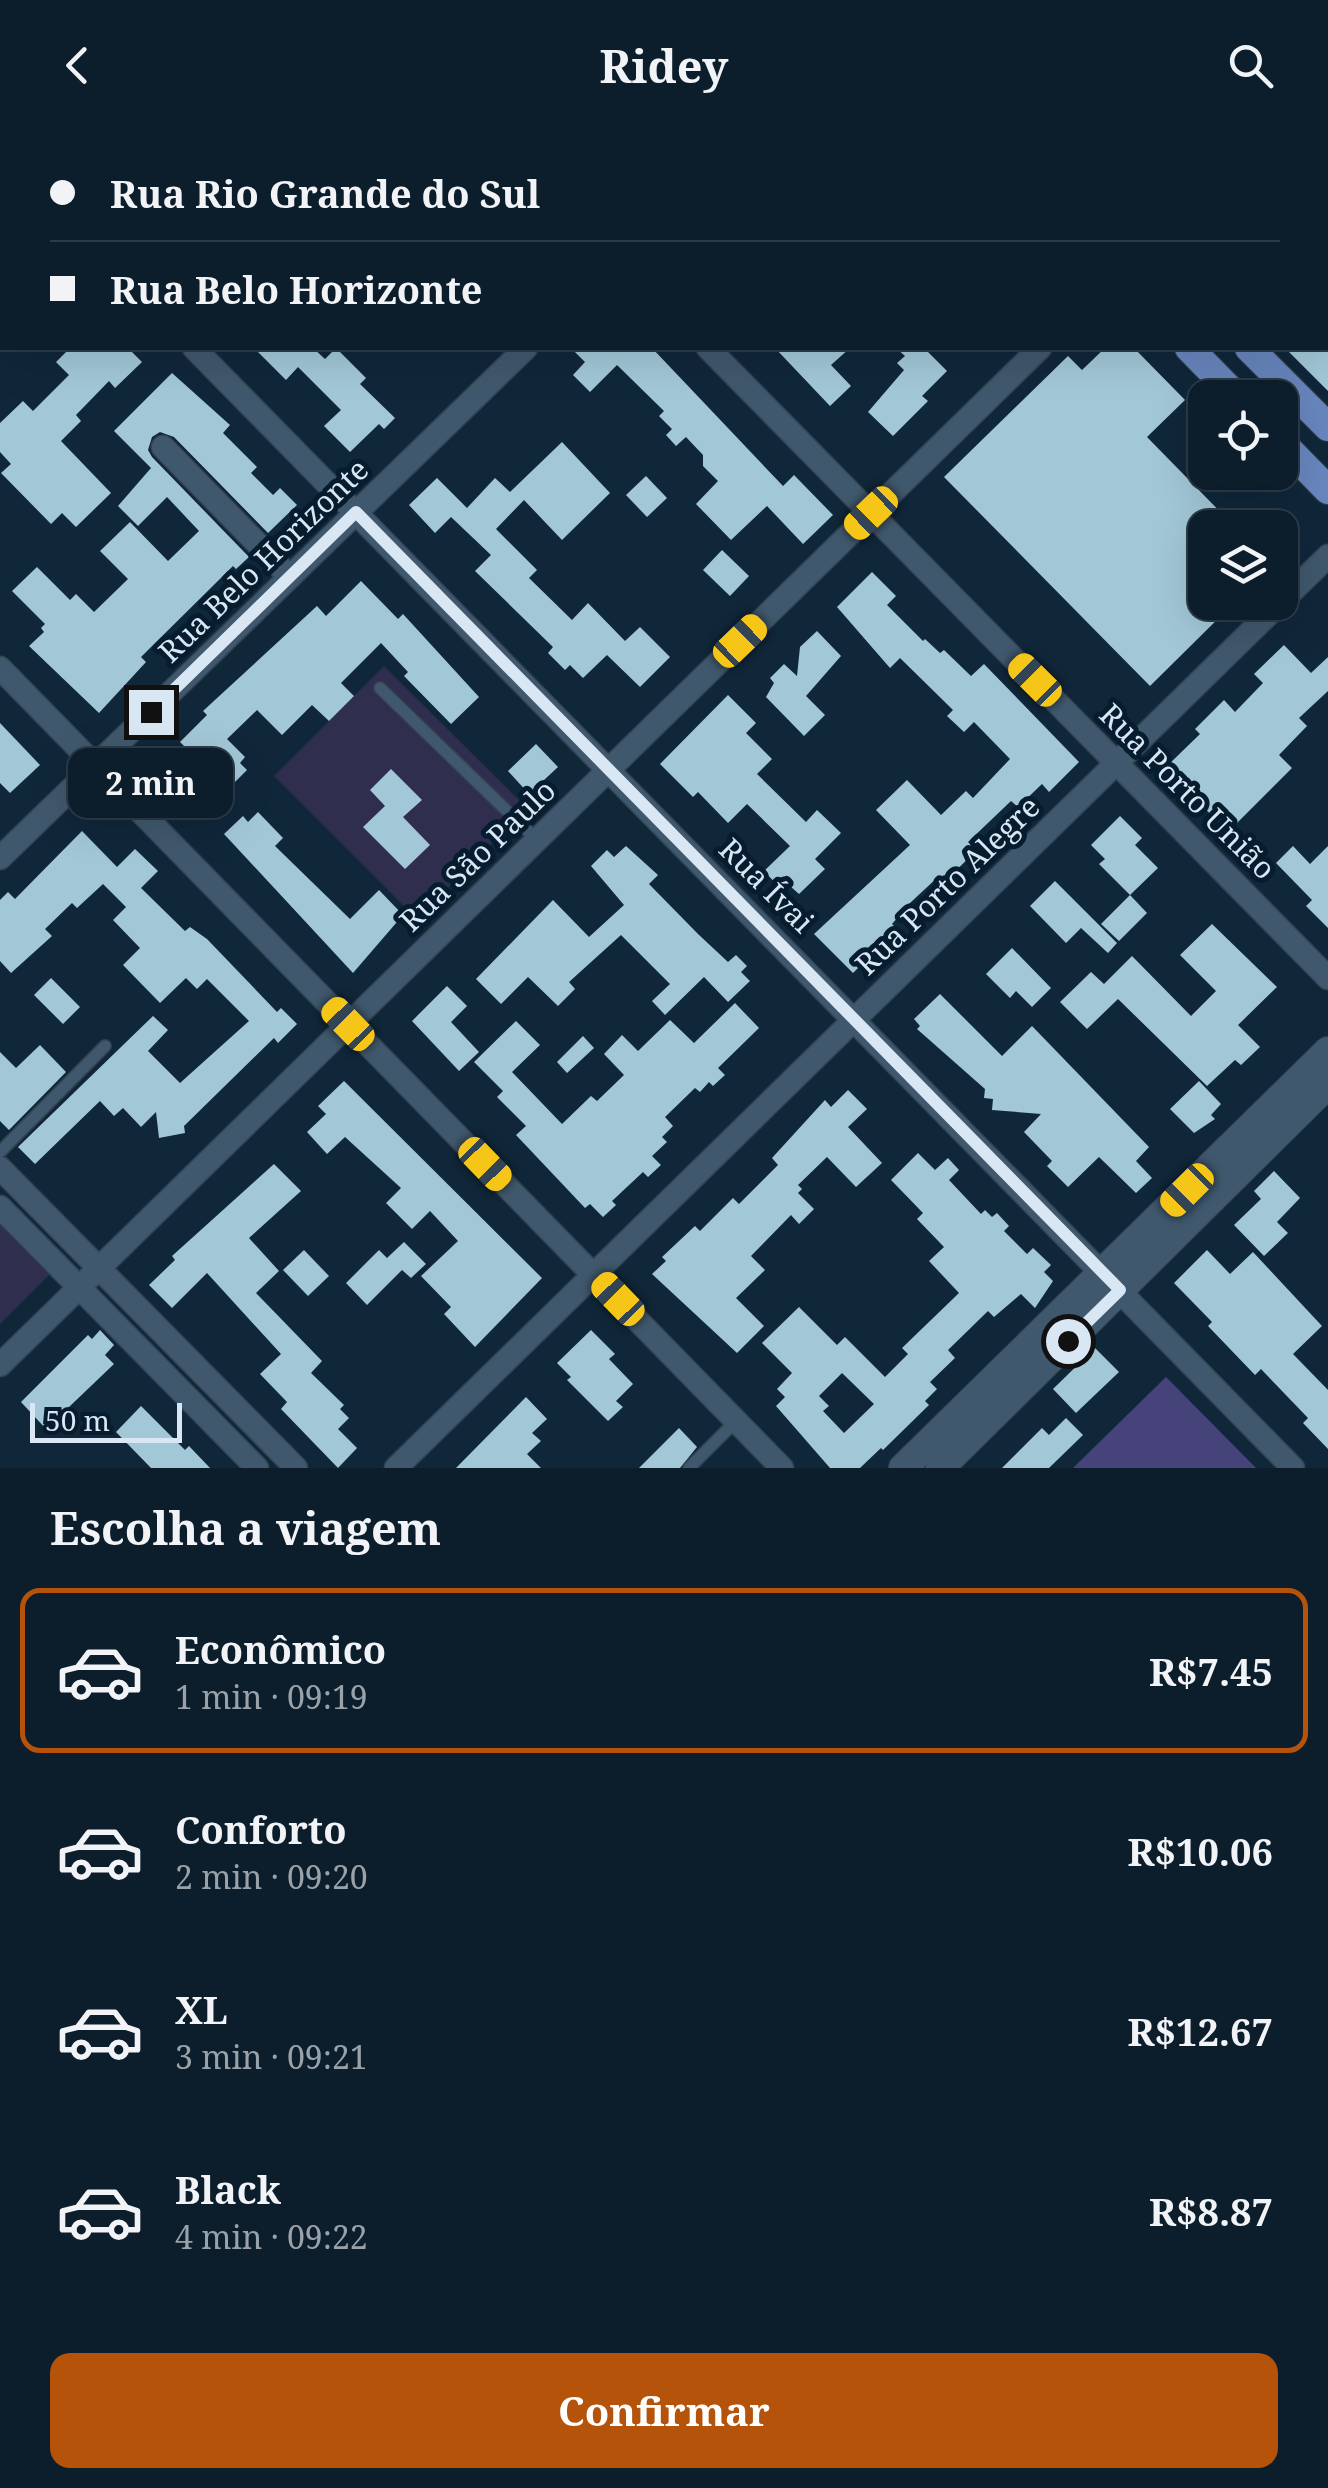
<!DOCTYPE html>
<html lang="pt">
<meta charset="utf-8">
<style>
body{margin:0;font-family:"Noto Serif",serif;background:#1a2a38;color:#f1f3f6;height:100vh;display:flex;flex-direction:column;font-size:38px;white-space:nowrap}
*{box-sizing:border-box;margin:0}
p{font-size:32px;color:#9aa2a9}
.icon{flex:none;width:55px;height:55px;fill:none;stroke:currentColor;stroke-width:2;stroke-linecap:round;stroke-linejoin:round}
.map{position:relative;height:1338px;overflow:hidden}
.panel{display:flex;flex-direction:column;background:#0c1d2c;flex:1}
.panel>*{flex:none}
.guide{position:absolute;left:0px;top:0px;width:1330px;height:220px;box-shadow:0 10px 40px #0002,0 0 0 2px #2c3b48;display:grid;align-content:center;height:220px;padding:0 50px;background:#0c1d2c}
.tools{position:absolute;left:1188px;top:250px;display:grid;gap:20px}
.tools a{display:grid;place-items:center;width:110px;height:110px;border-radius:20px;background:#0c1d2c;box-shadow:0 10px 40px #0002,0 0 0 2px #2c3b48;font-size:50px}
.scale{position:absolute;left:30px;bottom:25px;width:152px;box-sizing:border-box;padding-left:10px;border:5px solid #d9e6f3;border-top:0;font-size:28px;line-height:35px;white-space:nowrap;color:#d9e6f3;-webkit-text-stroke:8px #061d2f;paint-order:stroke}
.end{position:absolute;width:45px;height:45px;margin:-22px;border:12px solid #d9e6f3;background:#111;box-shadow:0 0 0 5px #111}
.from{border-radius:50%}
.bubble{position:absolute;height:70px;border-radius:20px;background:#0c1d2c;box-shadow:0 10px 40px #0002,0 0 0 2px #2c3b48;font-size:32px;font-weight:700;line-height:70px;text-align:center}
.car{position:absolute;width:30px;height:60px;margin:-30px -15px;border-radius:12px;box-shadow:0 0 8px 2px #0007;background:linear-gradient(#f5c518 24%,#345 0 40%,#f5c518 0 76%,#345 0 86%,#f5c518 0)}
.guide b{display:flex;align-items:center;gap:35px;height:95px;font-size:38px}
.guide b+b{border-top:2px solid #2c3b48}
.guide i{width:25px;height:25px;background:#f1f3f6}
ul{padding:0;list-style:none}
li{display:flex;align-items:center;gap:30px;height:165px;margin:0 20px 15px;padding:0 30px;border:5px solid transparent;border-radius:20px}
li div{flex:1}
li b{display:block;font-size:38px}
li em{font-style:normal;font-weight:700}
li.current{border-color:#b45309}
li>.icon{width:90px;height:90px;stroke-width:1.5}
h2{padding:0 50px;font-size:45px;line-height:120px}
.primary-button{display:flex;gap:20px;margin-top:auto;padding:20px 50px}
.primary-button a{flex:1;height:115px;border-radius:20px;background:#b45309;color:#fff;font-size:40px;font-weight:700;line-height:115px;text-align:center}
header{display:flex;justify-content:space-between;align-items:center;height:130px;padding:0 50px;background:#0c1d2c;font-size:45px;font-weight:700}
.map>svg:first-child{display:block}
.green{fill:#2f2e4e}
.forest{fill:#46437a}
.building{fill:#a2c7d7;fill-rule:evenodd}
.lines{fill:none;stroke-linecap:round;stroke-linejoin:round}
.service-casing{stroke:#344353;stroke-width:14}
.minor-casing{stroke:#344353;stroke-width:25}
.tertiary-casing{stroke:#344353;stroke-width:30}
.primary-casing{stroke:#344353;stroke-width:30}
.service{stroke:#40586d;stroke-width:11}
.minor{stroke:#40586d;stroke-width:22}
.tertiary{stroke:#40586d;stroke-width:28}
.primary{stroke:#6886bd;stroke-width:28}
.route{stroke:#d9e6f3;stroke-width:12}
.labels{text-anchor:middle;stroke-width:10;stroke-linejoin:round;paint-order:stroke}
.street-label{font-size:30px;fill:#d9e6f3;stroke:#061d2f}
</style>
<header><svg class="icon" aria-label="back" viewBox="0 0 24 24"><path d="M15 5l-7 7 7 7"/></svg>Ridey<svg class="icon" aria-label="search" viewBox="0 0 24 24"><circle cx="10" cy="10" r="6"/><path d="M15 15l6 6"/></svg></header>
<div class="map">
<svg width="1328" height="1338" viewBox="0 0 1328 1338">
<rect width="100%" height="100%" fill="#10273a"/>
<g class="green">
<path d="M384,536L527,678L417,789L274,646Z"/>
<path d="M0,1089L52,1142L0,1194Z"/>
</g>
<path class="forest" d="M1166,1247L1256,1338H1073Z"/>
<g class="building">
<path d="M70,218H128L142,232L115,258L109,251L76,285L81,291L61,311L111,363L76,397L62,383L51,394L1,343L11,334L0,322V293L23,271L33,281L69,245L56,232Z"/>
<path d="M254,218H313L325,229L336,218L366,248L360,254L395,288L384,299L379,294L350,322L324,296L341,280L298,237L286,250Z"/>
<path d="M571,218H652L783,356L794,345L833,385L803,414L767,376L731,410L696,374L718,351L703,336V325L686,307L676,316L666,305L672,299L659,286L664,281L617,235L590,262L573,245L585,232Z"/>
<path d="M775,218H850L831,235L851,256L830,276Z"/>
<path d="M896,218H924L947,241L922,266L928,271L893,306L868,282L904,240L897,233L905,226Z"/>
<path d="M1105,218H1134L1185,270L1147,307L1236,398H1205V472H1235L1150,556L944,347L1068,226L1082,240Z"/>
<path d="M1285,218H1328V261Z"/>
<path d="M172,243L230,295L223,303L257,337L251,343L273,365L280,358L297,375L268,403L174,307L160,302L152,307L148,320L152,327L249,427L236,439L233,436L141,527L146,532L99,583L29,516L44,502L41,498L45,494L12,461L37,437L70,470L76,464L94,482L128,449L100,421L130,392L168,431L199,401L167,367L138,396L118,376L151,338L114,301Z"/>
<path d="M562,312L610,363L562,410L524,370L496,399L537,440L529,448L572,490L588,473L625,511L640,497L670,527L640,557L607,525L583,548L570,535L565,540L548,523L553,517L475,441L491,425L451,387L435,403L409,375L437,348L467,378L495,348L510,362Z"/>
<path d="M646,346L667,368L647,387L626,365Z"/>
<path d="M722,420L749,446L730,466L703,440Z"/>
<path d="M872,442L896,466L887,475L923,511L925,509L940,523L944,520L971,546L984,534L1079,632L1049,662L1042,654L1018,677L1011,671L968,712L976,721L945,751L939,746L910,773L892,794L897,799L853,843L814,804L910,715L876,680L907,650L941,685L966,661L973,668L1010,629L974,592L964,602L947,586L953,580L900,528L890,538L837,477Z"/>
<path d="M361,451L398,489L403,484L479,567L451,594L404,546L408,542L381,513L341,553L354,566L329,591L312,575L282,605L257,580L227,609L245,627L240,633L247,640L228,659L180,612L207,585L203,581L317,476L326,486Z"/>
<path d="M817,501L841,526L806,566L825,585L804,606L766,567L774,553L770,548L784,534L797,546L800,517Z"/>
<path d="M1284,515L1311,543L1328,527V561L1299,588L1307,596L1279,625L1292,638L1228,702L1165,638L1200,604L1195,599L1224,570L1235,582L1263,553L1254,544Z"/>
<path d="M728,565L756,593L746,603L772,629L757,644L806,692L817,680L841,703L815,729L825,739L799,764L790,756L784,762L764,741L790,716L747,674L728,693L698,662L693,667L660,634Z"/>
<path d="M0,593L40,635L10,663L0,653Z"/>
<path d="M536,614L558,637L529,664L508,641Z"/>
<path d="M391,639L422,670L403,687L430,715L405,739L363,697L385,676L370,660Z"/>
<path d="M258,682L283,708L275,716L350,789L379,760L403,785L353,843L224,704L243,686L248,692Z"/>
<path d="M1120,686L1142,708L1135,715L1158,738L1130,765L1099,734L1105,729L1091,715Z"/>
<path d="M82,701L117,737L135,719L158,741L141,758L185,801L190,797L207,809L277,882L281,878L297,894L278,913L274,908L184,996L185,1003L159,1008L156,982L141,997L123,978L114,986L100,971L35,1034L18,1017L153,886L168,900L148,921L180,953L249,891L207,849L197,859L186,848L160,873L123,835L140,818L113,790L126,777L103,754L77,778L72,773L45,799L52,806L11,843L0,831V770L8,762L15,769Z"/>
<path d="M626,716L658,745L649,754L698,804L728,832L736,825L747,836L741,842L750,851L728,872L704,847L665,885L652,871L670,854L621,805L569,852L575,859L558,876L528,847L501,874L476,849L553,770L589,807L624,775L591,736L607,720L614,727Z"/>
<path d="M1293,716L1310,734L1328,716V798L1306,776L1312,770L1276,733Z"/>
<path d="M1055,751L1117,813L1108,823L1081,798L1066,813L1030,776Z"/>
<path d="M1130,765L1147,783L1119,811L1101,794Z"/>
<path d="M1212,794L1277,857L1238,895L1260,917L1241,935L1235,930L1207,956L1118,869L1087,899L1060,872L1091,842L1104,854L1132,826L1191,886L1216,861L1180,825Z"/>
<path d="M1012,818L1051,858L1032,877L1016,861L1010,868L986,844Z"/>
<path d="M51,848L80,877L63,894L34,865Z"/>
<path d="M447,856L467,876L451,892L479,922L459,941L412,891Z"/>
<path d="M940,864L1002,926L1032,896L1149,1017L1136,1031L1152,1048L1136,1063L1099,1027L1068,1057L1047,1036L1052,1031L1024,1002L1041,984L992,980L993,969L984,968L985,959L917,899L920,896L914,889Z"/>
<path d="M735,873L759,898L718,938L725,945L713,956L709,952L700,962L695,958L665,987L673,996L662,1007L667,1012L652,1026L661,1035L648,1047L643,1042L612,1071L616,1075L603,1087L590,1074L585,1078L516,1005L526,996L497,967L503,961L474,932L516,891L540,915L512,942L562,994L591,966L597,971L624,945L604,924L622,905L638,921L670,890L694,913Z"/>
<path d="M583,906L594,918L567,943L557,932Z"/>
<path d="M40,915L66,942L9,1000L0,991V922L16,938Z"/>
<path d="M344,951L542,1148L475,1217L444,1184L451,1177L421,1146L458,1111L430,1081L412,1099L386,1073L401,1058L345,1007L327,1024L307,1002L326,984L318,976Z"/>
<path d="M1199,951L1221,974L1211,985L1215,989L1194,1003L1170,979Z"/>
<path d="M848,960L867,979L848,997L882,1033L856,1057L827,1027L798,1055L802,1059L798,1063L814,1079L799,1094L791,1085L751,1126L765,1140L736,1168L764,1196L737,1223L652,1144L666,1131L662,1127L695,1096L700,1101L733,1068L739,1074L778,1035L772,1028L825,970L831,977Z"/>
<path d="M918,1023L935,1040L948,1028L959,1040L949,1050L981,1084L985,1080L992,1087L997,1083L1009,1096L1004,1101L1027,1124L1033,1118L1051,1135L1044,1142L1053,1151L1035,1178L1021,1164L994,1187L988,1181L948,1220L955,1228L930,1252L937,1259L925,1271L929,1275L883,1320L881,1318L860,1338H830L776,1276L785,1267L777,1259L792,1243L762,1213L799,1177L837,1215L845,1207L885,1247L908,1224L902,1218L959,1163L929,1131L944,1117L917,1089L923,1083L891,1050ZM842,1243L874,1274L844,1303L823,1281L829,1276L819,1266Z"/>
<path d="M274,1034L301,1061L249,1108L279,1141L256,1163L322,1231L311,1243L344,1275L340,1279L349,1288L338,1299L357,1318L338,1338L281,1279L287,1272L260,1244L281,1224L207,1143L172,1178L149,1155L175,1130L172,1126Z"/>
<path d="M1274,1041L1300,1068L1277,1092L1288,1103L1264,1126L1234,1095L1261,1069L1254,1061Z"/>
<path d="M404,1112L426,1134L411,1148L402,1140L367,1175L346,1153L379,1120L387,1128Z"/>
<path d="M304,1120L329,1146L308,1166L283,1140Z"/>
<path d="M1207,1120L1230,1144L1253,1122L1322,1196L1293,1224L1328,1260V1319L1303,1293L1308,1288L1261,1239L1255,1245L1231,1220L1208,1196L1212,1192L1174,1153Z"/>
<path d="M100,1200L114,1215L105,1225L114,1234L46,1299L21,1272L88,1205L92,1209Z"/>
<path d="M591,1200L615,1224L609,1229L633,1254L616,1271L623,1277L608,1291L567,1250L571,1247L557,1233Z"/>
<path d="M1095,1218L1119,1242L1076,1283L1053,1259Z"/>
<path d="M526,1267L547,1289L532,1303L541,1311L527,1324L541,1338H456Z"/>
<path d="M141,1276L185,1320L189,1316L210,1338H151L116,1302Z"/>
<path d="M1066,1288L1083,1305L1049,1338H1002L1042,1298L1049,1305Z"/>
<path d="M679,1298L697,1317L680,1338H639Z"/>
</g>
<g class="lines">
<g class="service-casing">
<g id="service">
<path d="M380,558L537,710"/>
<path d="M0,1022L105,916"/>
<path d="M689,1338L736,1291"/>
</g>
</g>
<g class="minor-casing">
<g id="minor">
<path d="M494,0L496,2"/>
<path d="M203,2L205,0"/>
<path d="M748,2L750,0"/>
<path d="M1257,2L1260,0"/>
<path d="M0,21L2,23"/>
<path d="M0,205L2,203"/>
<path d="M194,218L1293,1338"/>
<path d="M708,218L1328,848"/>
<path d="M163,317L290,447"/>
<path d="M0,538L782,1338"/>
<path d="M0,728L526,218"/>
<path d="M0,1038L296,1338"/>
<path d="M0,1077L257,1338"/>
<path d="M0,1235L1040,218"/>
<path d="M396,1338L1328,426"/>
</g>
</g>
<g class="tertiary-casing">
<g id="tertiary">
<path d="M903,1338L1328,921"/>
<path d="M940,1338L1328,954"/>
</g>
</g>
<g class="primary-casing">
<g id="primary">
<path d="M975,0L977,2"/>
<path d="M1034,0L1036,2"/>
<path d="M1189,218L1238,268"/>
<path d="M1249,218L1328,297"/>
<path d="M1280,311L1328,360"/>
</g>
</g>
<use href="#service" class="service"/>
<use href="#minor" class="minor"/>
<use href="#tertiary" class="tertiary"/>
<use href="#primary" class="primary"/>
</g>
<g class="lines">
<path class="route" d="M151,582L356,382L1120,1160L1068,1211"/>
</g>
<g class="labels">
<g class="street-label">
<text transform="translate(264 431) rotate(-44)" y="10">Rua Belo Horizonte</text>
<text transform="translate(1187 662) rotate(45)" y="10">Rua Porto União</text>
<text transform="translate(478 726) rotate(-44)" y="10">Rua São Paulo</text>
<text transform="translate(766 756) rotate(45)" y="10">Rua Ívai</text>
<text transform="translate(948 756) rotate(-44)" y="10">Rua Porto Alegre</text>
</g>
</g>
</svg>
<div class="tools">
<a><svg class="icon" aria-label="locate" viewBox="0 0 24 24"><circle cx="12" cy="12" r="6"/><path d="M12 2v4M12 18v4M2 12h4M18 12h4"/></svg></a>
<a><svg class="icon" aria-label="layers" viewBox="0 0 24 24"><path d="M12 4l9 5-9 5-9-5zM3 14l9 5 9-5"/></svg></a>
</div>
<div class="scale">50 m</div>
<i class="end from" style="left:1068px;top:1211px"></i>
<i class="end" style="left:151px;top:582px"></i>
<div class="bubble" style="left:68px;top:618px;width:165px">2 min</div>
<i class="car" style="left:871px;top:383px;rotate:226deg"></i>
<i class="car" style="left:740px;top:511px;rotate:46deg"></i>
<i class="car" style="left:1035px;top:550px;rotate:315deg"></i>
<i class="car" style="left:348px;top:894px;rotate:316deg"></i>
<i class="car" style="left:485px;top:1034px;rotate:136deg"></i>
<i class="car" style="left:1187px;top:1060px;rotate:225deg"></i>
<i class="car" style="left:618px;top:1169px;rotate:316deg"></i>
<div class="guide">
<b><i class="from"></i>Rua Rio Grande do Sul</b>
<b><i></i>Rua Belo Horizonte</b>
</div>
</div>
<section class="panel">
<h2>Escolha a viagem</h2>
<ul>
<li class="current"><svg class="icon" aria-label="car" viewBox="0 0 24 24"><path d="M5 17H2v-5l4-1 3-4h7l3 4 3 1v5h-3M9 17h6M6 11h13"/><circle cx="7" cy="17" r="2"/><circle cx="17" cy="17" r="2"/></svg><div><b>Econômico</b><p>1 min · 09:19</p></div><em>R$7.45</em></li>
<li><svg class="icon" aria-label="car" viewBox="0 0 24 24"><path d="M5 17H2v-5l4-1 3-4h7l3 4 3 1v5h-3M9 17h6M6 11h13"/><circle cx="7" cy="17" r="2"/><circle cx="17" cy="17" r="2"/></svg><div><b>Conforto</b><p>2 min · 09:20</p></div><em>R$10.06</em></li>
<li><svg class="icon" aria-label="car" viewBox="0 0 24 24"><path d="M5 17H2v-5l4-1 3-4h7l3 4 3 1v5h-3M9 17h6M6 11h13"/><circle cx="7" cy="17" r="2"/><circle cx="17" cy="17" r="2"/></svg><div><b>XL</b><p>3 min · 09:21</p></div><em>R$12.67</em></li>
<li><svg class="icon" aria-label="car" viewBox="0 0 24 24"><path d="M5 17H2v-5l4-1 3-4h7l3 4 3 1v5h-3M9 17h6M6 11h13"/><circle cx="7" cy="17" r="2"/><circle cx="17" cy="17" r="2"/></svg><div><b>Black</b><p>4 min · 09:22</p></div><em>R$8.87</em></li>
</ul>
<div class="primary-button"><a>Confirmar</a></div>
</section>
